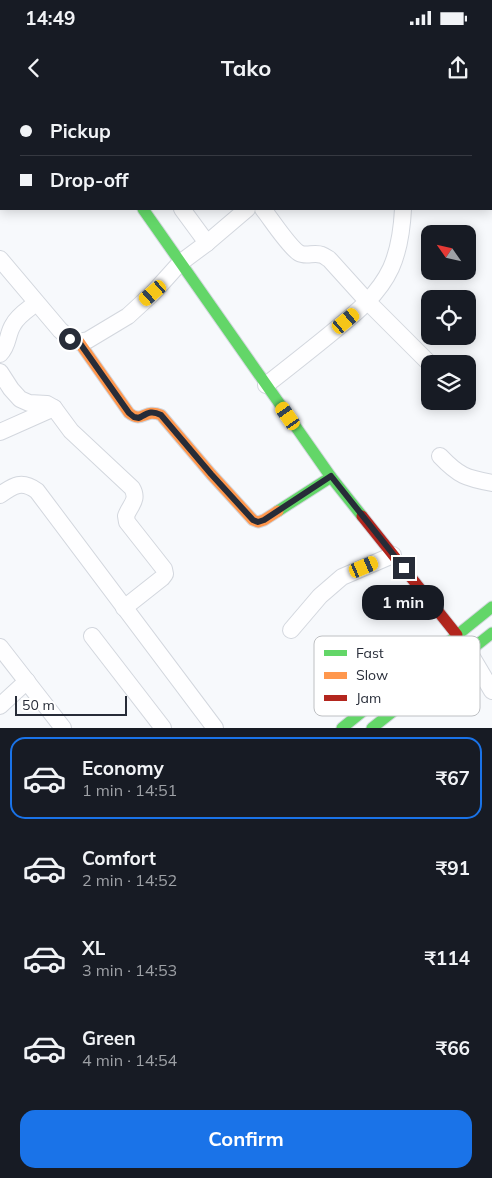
<!DOCTYPE html>
<meta charset="utf-8">
<style>
body{margin:0;font-family:Mulish,sans-serif;background:#242831;color:#f1f3f6;height:100vh;display:flex;flex-direction:column;font-size:19px;white-space:nowrap}
*{box-sizing:border-box;margin:0}
p{font-size:16px;color:#9ea1a6}
.icon{flex:none;width:28px;height:28px;fill:none;stroke:currentColor;stroke-width:2;stroke-linecap:round;stroke-linejoin:round}
.map{position:relative;height:628px;overflow:hidden}
.details{display:flex;flex-direction:column;background:#171b24;flex:1}
.details>*{flex:none}
.hud{position:absolute;left:0px;top:0px;width:492px;height:110px;box-shadow:0 2px 12px #0003;display:grid;align-content:center;height:110px;padding:0 20px;background:#171b24}
.needle{width:32px;rotate:304deg}
.controls{position:absolute;left:421px;top:125px;display:grid;gap:10px}
.controls a{display:grid;place-items:center;width:55px;height:55px;border-radius:10px;background:#171b24;box-shadow:0 2px 12px #0003;font-size:25px}
.scale{position:absolute;left:15px;bottom:12px;width:112px;box-sizing:border-box;padding-left:5px;border:2px solid #272c38;border-top:0;font-size:14px;line-height:18px;white-space:nowrap;color:#272c38;-webkit-text-stroke:4px #fff;paint-order:stroke}
.end{position:absolute;width:22px;height:22px;margin:-11px;border:6px solid #272c38;background:#fff;box-shadow:0 0 0 2px #fff}
.from{border-radius:50%}
.bubble{position:absolute;height:35px;border-radius:15px;background:#171b24;box-shadow:0 2px 12px #0003;font-size:16px;font-weight:700;line-height:35px;text-align:center}
.car{position:absolute;width:15px;height:30px;margin:-15px -8px;border-radius:6px;box-shadow:0 0 4px 1px #0007;background:linear-gradient(#f5c518 24%,#345 0 40%,#f5c518 0 76%,#345 0 86%,#f5c518 0)}
.hud b{display:flex;align-items:center;gap:18px;height:48px;font-size:19px}
.hud b+b{border-top:1px solid #363941}
.hud i{width:12px;height:12px;background:#f1f3f6}
ul{padding:9px 0 0;list-style:none}
li{display:flex;align-items:center;gap:15px;height:82px;margin:0 10px 8px;padding:0 10px;border:2px solid transparent;border-radius:15px}
li div{flex:1}
li b{display:block;font-size:19px}
li em{font-style:normal;font-weight:700}
li.active{border-color:#1a73e8}
li>.icon{width:45px;height:45px;stroke-width:1.5}
.cta{display:flex;gap:10px;margin-top:auto;padding:10px 20px}
.cta a{flex:1;height:58px;border-radius:15px;background:#1a73e8;color:#fff;font-size:20px;font-weight:700;line-height:58px;text-align:center}
.status{display:flex;justify-content:space-between;align-items:center;height:35px;padding:0 25px;background:#171b24;direction:ltr}
.status svg{height:14px;fill:currentColor}
header{display:flex;justify-content:space-between;align-items:center;height:65px;padding:0 20px;background:#171b24;font-size:22px;font-weight:700}
.map>svg:first-child{display:block}
.lines{fill:none;stroke-linecap:round;stroke-linejoin:round}
.street-casing{stroke:#d3d7de;stroke-width:18}
.fast-casing{stroke:#d3d7de;stroke-width:13}
.slow-casing{stroke:#d3d7de;stroke-width:13}
.jam-casing{stroke:#d3d7de;stroke-width:13}
.street{stroke:#fefeff;stroke-width:16}
.fast{stroke:#63d668;stroke-width:11}
.slow{stroke:#ff974d;stroke-width:11}
.jam{stroke:#b3261e;stroke-width:11}
.route{stroke:#272c38;stroke-width:6}
.key{fill:#fff;stroke:#bec0c3;stroke-width:1}
.key-label{font-size:14px;fill:#272c38}
</style>
<div class="status"><b>14:49</b><svg viewBox="0 0 49 12"><path d="M0 12V9h3v3zM5 12V6h3v6zM10 12V3h3v9zM15 12V0h3v12zM26 1h20v11H26zM47 4h2v5h-2z"/></svg></div>
<header><svg class="icon" aria-label="back" viewBox="0 0 24 24"><path d="M15 5l-7 7 7 7"/></svg>Tako<svg class="icon" aria-label="share" viewBox="0 0 24 24"><path d="M12 15V3M7 8l5-5 5 5M5 13v7h14v-7"/></svg></header>
<div class="map">
<svg width="492" height="628" viewBox="0 0 492 628">
<rect width="100%" height="100%" fill="#f7f9fc"/>
<g class="lines">
<g class="street-casing">
<g id="street">
<path d="M67,0V1"/>
<path d="M204,0L205,1"/>
<path d="M309,0L310,1"/>
<path d="M103,1L104,0"/>
<path d="M182,1L184,0"/>
<path d="M491,32L492,33"/>
<path d="M0,76H1"/>
<path d="M182,109L207,143"/>
<path d="M263,109C271,119 289,147 299,153C306,157 314,152 322,155C325,156 327,158 329,159L367,201L430,264"/>
<path d="M0,159L60,230L70,239L79,242L88,240L128,216L153,193L180,163L207,143L247,109"/>
<path d="M0,254C9,245 7,234 13,225C18,215 29,209 36,203"/>
<path d="M0,272L11,289L20,299L29,303L47,304L54,308L71,331L132,388C139,400 130,405 126,416L127,422L164,469L165,474L162,478L124,508"/>
<path d="M266,285C289,267 312,249 335,230C356,213 379,194 391,168C399,150 402,129 403,109"/>
<path d="M0,332L54,308"/>
<path d="M440,356C459,376 466,378 492,383"/>
<path d="M0,395C14,385 22,380 37,391L215,628"/>
<path d="M291,530L320,496L342,477L393,455"/>
<path d="M92,536L163,628"/>
<path d="M0,547L63,628"/>
<path d="M469,552L492,591"/>
<path d="M0,606L27,581"/>
</g>
</g>
<g class="fast-casing">
<g id="fast">
<path d="M143,109L331,377L362,416"/>
<path d="M278,411L331,377"/>
<path d="M342,628L492,507"/>
<path d="M372,628L492,533"/>
</g>
</g>
<g class="slow-casing">
<path id="slow" d="M79,242L129,313C143,324 144,308 161,315L211,374L253,420L258,422L264,420L278,411"/>
</g>
<g class="jam-casing">
<path id="jam" d="M362,416L457,535"/>
</g>
<use href="#street" class="street"/>
<use href="#fast" class="fast"/>
<use href="#slow" class="slow"/>
<use href="#jam" class="jam"/>
</g>
<g class="lines">
<path class="route" d="M70,239L79,242L129,313L134,317L139,318C148,313 151,310 161,315L211,374L253,420L258,422L264,420L331,376L404,468"/>
</g>
<rect x="314" y="536" width="166" height="80" rx="8" class="key"/>
<rect x="324" y="550" width="23" height="6" fill="#63d668"/>
<rect x="324" y="572" width="23" height="7" fill="#ff974d"/>
<rect x="324" y="595" width="23" height="6" fill="#b3261e"/>
<g class="key-label">
<text x="356" y="558">Fast</text>
<text x="356" y="580">Slow</text>
<text x="356" y="603">Jam</text>
</g>
</svg>
<div class="controls">
<a><svg class="needle" viewBox="-14 -14 28 28"><path d="M0-13l5 13h-10z" fill="#e53935"/><path d="M0 13l5-13h-10z" fill="#9ea1a6"/></svg></a>
<a><svg class="icon" aria-label="locate" viewBox="0 0 24 24"><circle cx="12" cy="12" r="6"/><path d="M12 2v4M12 18v4M2 12h4M18 12h4"/></svg></a>
<a><svg class="icon" aria-label="layers" viewBox="0 0 24 24"><path d="M12 4l9 5-9 5-9-5zM3 14l9 5 9-5"/></svg></a>
</div>
<div class="scale">50 m</div>
<i class="end from" style="left:70px;top:239px"></i>
<i class="end" style="left:404px;top:468px"></i>
<div class="bubble" style="left:362px;top:485px;width:82px">1 min</div>
<i class="car" style="left:153px;top:193px;rotate:229deg"></i>
<i class="car" style="left:346px;top:221px;rotate:50deg"></i>
<i class="car" style="left:288px;top:316px;rotate:325deg"></i>
<i class="car" style="left:364px;top:467px;rotate:67deg"></i>
<div class="hud">
<b><i class="from"></i>Pickup</b>
<b><i></i>Drop-off</b>
</div>
</div>
<section class="details">
<ul>
<li class="active"><svg class="icon" aria-label="car" viewBox="0 0 24 24"><path d="M5 17H2v-5l4-1 3-4h7l3 4 3 1v5h-3M9 17h6M6 11h13"/><circle cx="7" cy="17" r="2"/><circle cx="17" cy="17" r="2"/></svg><div><b>Economy</b><p>1 min · 14:51</p></div><em>₹67</em></li>
<li><svg class="icon" aria-label="car" viewBox="0 0 24 24"><path d="M5 17H2v-5l4-1 3-4h7l3 4 3 1v5h-3M9 17h6M6 11h13"/><circle cx="7" cy="17" r="2"/><circle cx="17" cy="17" r="2"/></svg><div><b>Comfort</b><p>2 min · 14:52</p></div><em>₹91</em></li>
<li><svg class="icon" aria-label="car" viewBox="0 0 24 24"><path d="M5 17H2v-5l4-1 3-4h7l3 4 3 1v5h-3M9 17h6M6 11h13"/><circle cx="7" cy="17" r="2"/><circle cx="17" cy="17" r="2"/></svg><div><b>XL</b><p>3 min · 14:53</p></div><em>₹114</em></li>
<li><svg class="icon" aria-label="car" viewBox="0 0 24 24"><path d="M5 17H2v-5l4-1 3-4h7l3 4 3 1v5h-3M9 17h6M6 11h13"/><circle cx="7" cy="17" r="2"/><circle cx="17" cy="17" r="2"/></svg><div><b>Green</b><p>4 min · 14:54</p></div><em>₹66</em></li>
</ul>
<div class="cta"><a>Confirm</a></div>
</section>
